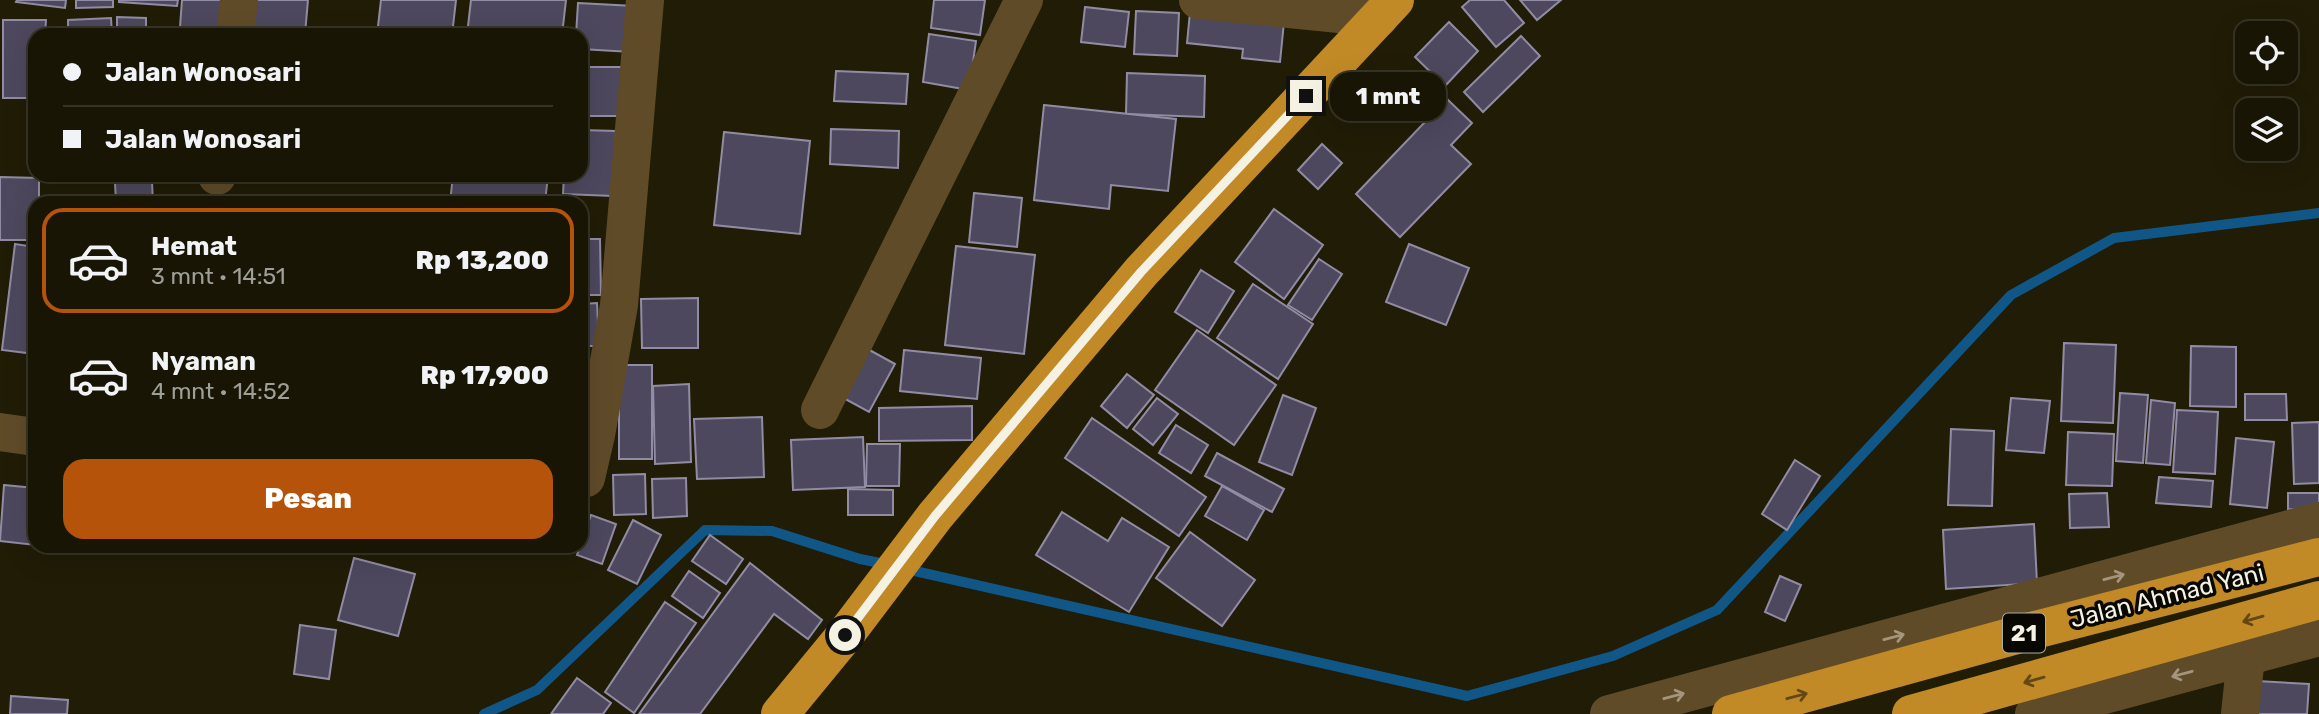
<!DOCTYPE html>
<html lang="id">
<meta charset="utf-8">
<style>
body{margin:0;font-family:Rubik,sans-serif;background:#252213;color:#f1f3f6;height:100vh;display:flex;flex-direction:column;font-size:26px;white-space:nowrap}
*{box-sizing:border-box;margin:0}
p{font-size:23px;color:#9f9f9a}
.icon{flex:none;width:38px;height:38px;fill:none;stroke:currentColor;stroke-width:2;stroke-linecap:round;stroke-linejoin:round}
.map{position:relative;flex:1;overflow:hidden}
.details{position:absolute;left:28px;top:196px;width:560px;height:357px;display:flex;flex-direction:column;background:#181504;border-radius:21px;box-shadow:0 7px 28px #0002,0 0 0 2px #363426}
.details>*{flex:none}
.hud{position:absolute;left:28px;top:28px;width:560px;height:154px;border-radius:21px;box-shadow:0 7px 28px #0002,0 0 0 2px #363426;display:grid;align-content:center;height:154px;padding:0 35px;background:#181504}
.controls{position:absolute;left:2235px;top:21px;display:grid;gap:14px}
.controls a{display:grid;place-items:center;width:63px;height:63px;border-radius:14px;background:#181504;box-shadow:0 7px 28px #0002,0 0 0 2px #363426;font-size:35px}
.end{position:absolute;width:32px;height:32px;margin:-16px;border:9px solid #f5f2e4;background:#111;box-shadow:0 0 0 4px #111}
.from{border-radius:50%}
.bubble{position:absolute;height:49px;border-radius:21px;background:#181504;box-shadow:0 7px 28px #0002,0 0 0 2px #363426;font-size:23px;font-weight:800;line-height:49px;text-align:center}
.hud b{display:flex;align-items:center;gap:24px;height:66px;font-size:26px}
.hud b+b{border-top:2px solid #363426}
.hud i{width:18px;height:18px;background:#f1f3f6}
ul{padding:12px 0 0;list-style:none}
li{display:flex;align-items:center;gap:21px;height:105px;margin:0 14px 10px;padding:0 21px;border:4px solid transparent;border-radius:21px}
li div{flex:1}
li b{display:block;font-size:26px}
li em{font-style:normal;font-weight:800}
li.current{border-color:#b45309}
li>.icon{width:63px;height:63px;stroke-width:1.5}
.cta{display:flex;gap:14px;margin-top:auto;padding:14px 35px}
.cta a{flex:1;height:80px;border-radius:21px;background:#b45309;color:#fff;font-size:28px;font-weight:800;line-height:80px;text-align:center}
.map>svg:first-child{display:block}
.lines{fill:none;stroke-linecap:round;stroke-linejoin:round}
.stream{stroke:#105787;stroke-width:10}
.building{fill:#4d485e;stroke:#918ca4;stroke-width:2}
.minor{stroke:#604b29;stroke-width:38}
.highway{stroke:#c18a26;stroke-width:38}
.oneway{stroke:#a3967d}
.oneway2{stroke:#644814}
.route{stroke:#f5f2e4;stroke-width:9}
.labels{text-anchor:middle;stroke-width:7;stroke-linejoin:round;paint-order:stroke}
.shield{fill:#080701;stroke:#aeaca0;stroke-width:2}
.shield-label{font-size:23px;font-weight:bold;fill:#f5f2e4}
.street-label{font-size:24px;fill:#f5f2e4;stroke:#080701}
</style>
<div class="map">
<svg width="2319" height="714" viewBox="0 0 2319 714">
<rect width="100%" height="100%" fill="#201c06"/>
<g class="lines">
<g class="stream">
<path d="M906,569L1467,696L1613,656L1717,610L2011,295L2114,238L2319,213"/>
<path d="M484,714L537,690L705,530L772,531L860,559L890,565"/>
</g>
</g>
<g class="building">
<path d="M17,0H66L65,8L16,2Z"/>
<path d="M76,0H113V7L76,8Z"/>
<path d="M119,0H178L177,6L119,2Z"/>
<path d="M182,0H230L227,31L180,27Z"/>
<path d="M242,0H308L305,34L239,29Z"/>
<path d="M381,0H456L452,35H377Z"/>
<path d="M471,0H566L562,35H467Z"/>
<path d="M934,0H985L980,35L931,28Z"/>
<path d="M1470,0H1504L1524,23L1496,47L1462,7Z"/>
<path d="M1520,0H1561L1537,20Z"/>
<path d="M1191,2L1285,12L1280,62L1242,58L1243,49L1187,43Z"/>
<path d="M578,3L634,6L631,52L581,49V35H576Z"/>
<path d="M1085,7L1129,12L1125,47L1081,42Z"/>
<path d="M1136,11L1179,13L1177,56L1134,54Z"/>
<path d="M117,17L146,18V35H117Z"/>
<path d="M111,18L112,35H68V20Z"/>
<path d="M3,20H46L45,35H35V98H3Z"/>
<path d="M1449,22L1478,51L1445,86L1415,57Z"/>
<path d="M929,34L976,41L969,90L923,82Z"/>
<path d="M1521,36L1540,56L1483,112L1464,92Z"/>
<rect x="583" y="67" width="39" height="49"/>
<path d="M836,71L908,74L906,104L834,101Z"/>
<path d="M1127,73L1205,76L1204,117L1126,114Z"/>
<path d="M1447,99L1472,123L1451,145L1471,164L1400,237L1356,194Z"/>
<path d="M1044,105L1176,119L1168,191L1111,185L1109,209L1034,200Z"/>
<path d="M831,129L899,131L898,168L830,164Z"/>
<path d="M581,130L616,131L613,196L563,194L564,175H581Z"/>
<path d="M724,132L810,141L800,234L714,225Z"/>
<path d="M1322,144L1342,163L1318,189L1298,170Z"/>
<path d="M453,175H548L545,203H450Z"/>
<path d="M0,177L39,178V203H35V240H0Z"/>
<path d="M152,182L153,203H116L115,183Z"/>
<path d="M974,193L1022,198L1017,247L969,242Z"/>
<path d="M1274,209L1323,245L1284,299L1235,262Z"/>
<path d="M581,239H600L601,295H581Z"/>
<path d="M15,244L35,247V354L2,350Z"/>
<path d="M1409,244L1469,268L1446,325L1386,302Z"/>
<path d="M956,246L1035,255L1024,354L945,345Z"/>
<path d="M1319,259L1342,274L1312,320L1288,305Z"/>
<path d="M1201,270L1234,291L1208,333L1175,312Z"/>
<path d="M1253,284L1313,324L1278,379L1217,338Z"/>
<path d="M698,298V348H642L641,299Z"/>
<path d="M597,303L599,346H581V304Z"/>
<path d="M1197,330L1276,385L1234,445L1155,390Z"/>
<path d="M2064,343L2116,345L2113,423L2061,421Z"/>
<path d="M2191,346L2236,347V407L2190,406Z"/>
<path d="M864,347L895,364L869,412L838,395Z"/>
<path d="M904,350L981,358L977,399L900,391Z"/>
<rect x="619" y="365" width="33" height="94"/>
<path d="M35,372V432H31L28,373Z"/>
<path d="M1127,374L1154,395L1127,428L1101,406Z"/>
<path d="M689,384L691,462L655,464L653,386Z"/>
<path d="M2120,393L2148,395L2143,463L2116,461Z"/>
<path d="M2245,394H2286L2287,420H2245Z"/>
<path d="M1283,395L1316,408L1292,475L1259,462Z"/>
<path d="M1157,398L1178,414L1153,445L1133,429Z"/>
<path d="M2011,398L2050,401L2044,453L2006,450Z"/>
<path d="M2151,400L2175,403L2170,465L2146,463Z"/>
<path d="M972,406V440L879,441V408Z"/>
<path d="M2177,410L2218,412L2215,474L2173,472Z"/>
<path d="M762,417L764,477L697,479L694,419Z"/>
<path d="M1092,418L1206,497L1179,536L1065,458Z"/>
<path d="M2319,422V483L2294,484L2292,423Z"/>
<path d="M1176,425L1208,445L1191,473L1159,453Z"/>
<path d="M1951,429L1994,431L1992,506L1948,505Z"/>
<path d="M2068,432L2114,434L2112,486L2066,485Z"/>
<path d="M863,437L865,487L793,490L791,440Z"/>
<path d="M2236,438L2274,442L2267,508L2230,504Z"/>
<path d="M867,444H900L899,486H866Z"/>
<path d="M1217,453L1284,489L1272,512L1205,476Z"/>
<path d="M1795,460L1820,476L1787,530L1762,514Z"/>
<path d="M645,474L646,514L614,515L613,475Z"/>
<path d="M2159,477L2213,481L2211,507L2156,503Z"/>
<path d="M686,478L687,516L653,518L652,479Z"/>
<path d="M4,485L35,488V545L0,541Z"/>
<path d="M1222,486L1264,510L1247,540L1205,516Z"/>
<path d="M848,489L893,490V515H848Z"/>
<path d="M2107,493L2109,527L2070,528L2069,494Z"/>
<path d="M2288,493H2319V510L2288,509Z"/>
<path d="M1062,512L1108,541L1122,518L1169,547L1129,612L1036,555Z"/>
<path d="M591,515L616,524L602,564L577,555Z"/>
<path d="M633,520L661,535L637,584L608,570Z"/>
<path d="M2034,524L2037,583L1946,589L1943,530Z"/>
<path d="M1190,532L1255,580L1222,626L1156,578Z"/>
<path d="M710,535L743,559L726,584L692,561Z"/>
<path d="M354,558L415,574L398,636L338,620Z"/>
<path d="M750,563L822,620L808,639L774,614L700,714H639Z"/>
<path d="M689,571L720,593L703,618L672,596Z"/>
<path d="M1780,576L1801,585L1785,621L1765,612Z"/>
<path d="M665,602L696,623L634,713L605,692Z"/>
<path d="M300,625L336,630L329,679L294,674Z"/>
<path d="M577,678L611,703L603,714H551Z"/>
<path d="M2257,681L2309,684L2307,714H2255Z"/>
<path d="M11,696L68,700L67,714H10Z"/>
</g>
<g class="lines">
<g class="minor">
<path d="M1198,0L1379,18"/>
<path d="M235,35L239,0"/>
<path d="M217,176V175"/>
<path d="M820,410L1024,0"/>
<path d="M0,432L35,437"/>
<path d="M586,478L596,435L619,305L645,0"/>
<path d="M1609,714L2319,521"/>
<path d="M2034,714L2319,637"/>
<path d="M2240,714L2246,656"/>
</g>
<g class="highway">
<path d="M780,714L845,635L935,516L1141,272L1395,0"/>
<path d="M1731,714L2031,631L2319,557"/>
<path d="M1911,714L2319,600"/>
</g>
</g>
<defs><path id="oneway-shaft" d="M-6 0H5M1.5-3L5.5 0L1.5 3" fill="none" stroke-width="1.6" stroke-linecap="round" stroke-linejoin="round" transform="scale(1.75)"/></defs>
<g class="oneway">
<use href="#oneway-shaft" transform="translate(2114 577) rotate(-15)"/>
<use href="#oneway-shaft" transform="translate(1894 637) rotate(-15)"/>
<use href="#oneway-shaft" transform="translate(2182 674) rotate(165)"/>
<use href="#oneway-shaft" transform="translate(1674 696) rotate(-15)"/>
</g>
<g class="oneway2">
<use href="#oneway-shaft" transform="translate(2253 619) rotate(164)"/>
<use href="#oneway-shaft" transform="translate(2034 680) rotate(164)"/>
<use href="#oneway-shaft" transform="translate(1797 696) rotate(-15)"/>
</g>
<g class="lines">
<path class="route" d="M845,635L935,516L1141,272L1306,96"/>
</g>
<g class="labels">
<rect class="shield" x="2003" y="613.5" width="42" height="39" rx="5"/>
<g class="shield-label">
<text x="2024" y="641">21</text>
</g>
<g class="street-label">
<text transform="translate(2167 596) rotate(-14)" y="8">Jalan Ahmad Yani</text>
</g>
</g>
</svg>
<div class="controls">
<a><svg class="icon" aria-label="locate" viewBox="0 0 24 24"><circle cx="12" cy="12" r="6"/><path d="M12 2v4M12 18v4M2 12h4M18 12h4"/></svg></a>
<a><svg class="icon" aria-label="layers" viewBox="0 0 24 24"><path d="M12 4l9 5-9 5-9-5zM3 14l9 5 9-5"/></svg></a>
</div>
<i class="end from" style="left:845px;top:635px"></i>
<i class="end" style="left:1306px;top:96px"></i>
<div class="bubble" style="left:1330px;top:72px;width:116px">1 mnt</div>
<div class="hud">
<b><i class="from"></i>Jalan Wonosari</b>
<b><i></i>Jalan Wonosari</b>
</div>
<section class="details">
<ul>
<li class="current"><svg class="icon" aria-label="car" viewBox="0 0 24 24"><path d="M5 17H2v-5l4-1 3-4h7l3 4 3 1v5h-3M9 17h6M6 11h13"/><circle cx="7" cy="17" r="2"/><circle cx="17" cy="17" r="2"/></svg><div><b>Hemat</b><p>3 mnt · 14:51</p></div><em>Rp 13,200</em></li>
<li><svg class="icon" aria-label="car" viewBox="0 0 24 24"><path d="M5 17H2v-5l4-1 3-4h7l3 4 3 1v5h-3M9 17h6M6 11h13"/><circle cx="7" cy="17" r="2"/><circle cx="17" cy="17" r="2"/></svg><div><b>Nyaman</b><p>4 mnt · 14:52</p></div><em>Rp 17,900</em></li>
</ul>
<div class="cta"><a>Pesan</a></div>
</section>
</div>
